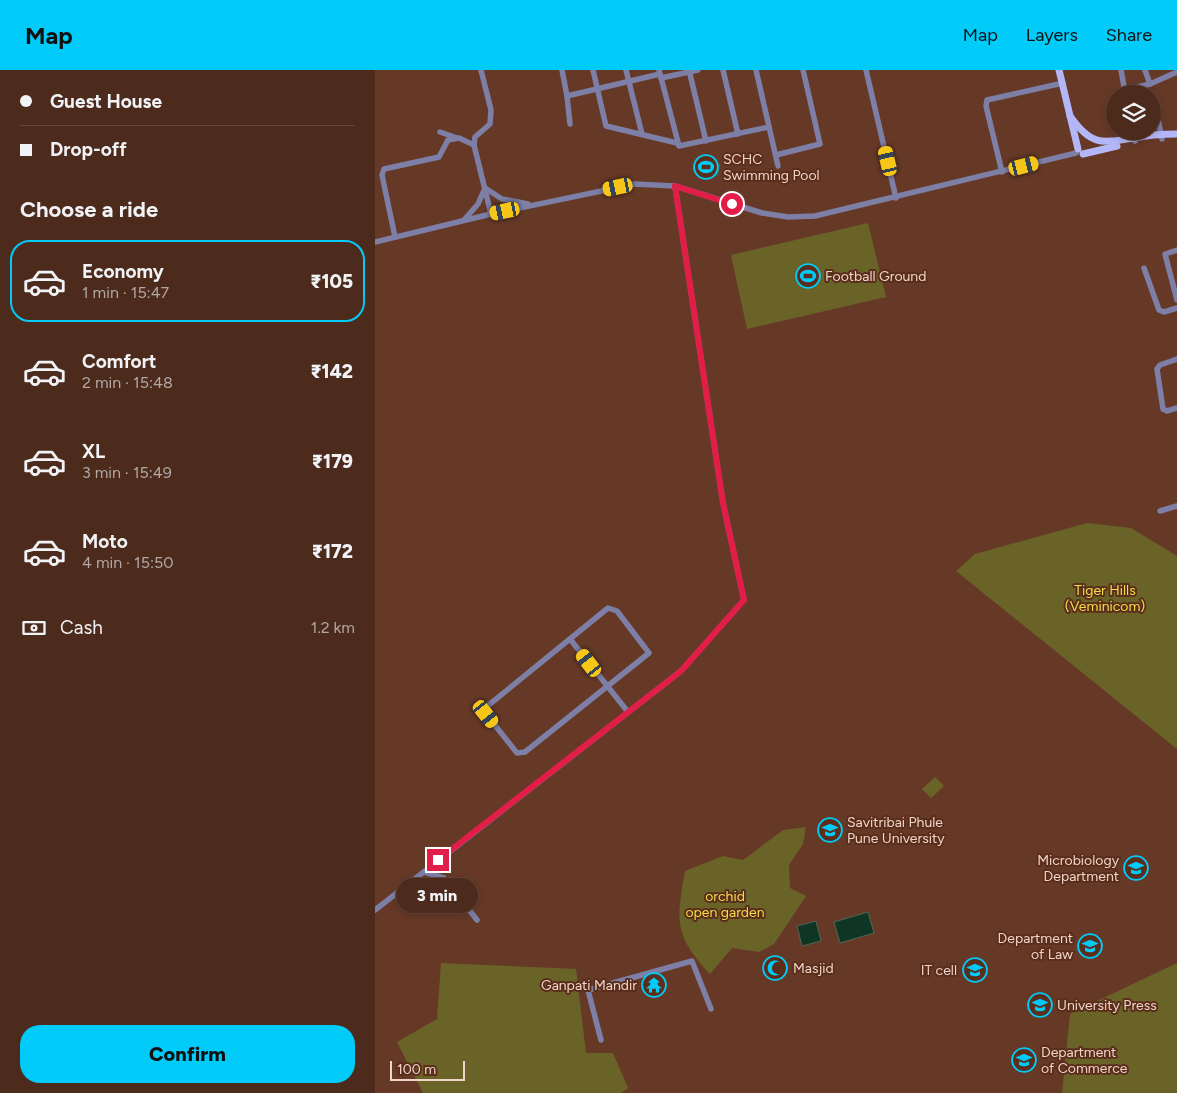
<!DOCTYPE html>
<meta charset="utf-8">
<style>
body{margin:0;font-family:Figtree,sans-serif;background:#56372a;color:#f1f3f6;height:100vh;display:flex;flex-direction:column;font-size:19px;white-space:nowrap}
*{box-sizing:border-box;margin:0}
p{font-size:16px;color:#b2a7a4}
.icon{flex:none;width:28px;height:28px;fill:none;stroke:currentColor;stroke-width:2;stroke-linecap:round;stroke-linejoin:round}
.map{position:relative;flex:1;overflow:hidden}
.sheet{display:flex;flex-direction:column;background:#4c2b1d;width:375px}
.sheet>*{flex:none}
.guide{display:grid;align-content:center;height:110px;padding:0 20px;background:#4c2b1d}
.controls{position:absolute;left:731px;top:15px;display:grid;gap:10px}
.controls a{display:grid;place-items:center;width:55px;height:55px;border-radius:50%;background:#4c2b1d;box-shadow:0 2px 8px #0003,0 0 0 1px #63473b;font-size:25px}
.scale{position:absolute;left:15px;bottom:12px;width:75px;box-sizing:border-box;padding-left:5px;border:2px solid #f0d4c9;border-top:0;font-size:14px;line-height:18px;white-space:nowrap;color:#f0d4c9;-webkit-text-stroke:4px #5b2e1c;paint-order:stroke}
.end{position:absolute;width:22px;height:22px;margin:-11px;border:6px solid #e11d48;background:#fff;box-shadow:0 0 0 2px #fff}
.from{border-radius:50%}
.bubble{position:absolute;height:35px;border-radius:18px;background:#4c2b1d;box-shadow:0 2px 8px #0003,0 0 0 1px #63473b;font-size:16px;font-weight:800;line-height:35px;text-align:center}
.car{position:absolute;width:15px;height:30px;margin:-15px -8px;border-radius:6px;box-shadow:0 0 4px 1px #0007;background:linear-gradient(#f5c518 24%,#345 0 40%,#f5c518 0 76%,#345 0 86%,#f5c518 0)}
.guide b{display:flex;align-items:center;gap:18px;height:48px;font-size:19px}
.guide b+b{border-top:1px solid #63473b}
.guide i{width:12px;height:12px;background:#f1f3f6}
ul{padding:0;list-style:none}
li{display:flex;align-items:center;gap:15px;height:82px;margin:0 10px 8px;padding:0 10px;border:2px solid transparent;border-radius:20px}
li div{flex:1}
li b{display:block;font-size:19px}
li em{font-style:normal;font-weight:800}
li.active{border-color:#01cbf9}
li>.icon{width:45px;height:45px;stroke-width:1.5}
h2{padding:0 20px;font-size:22px;line-height:60px}
.pay{display:flex;align-items:center;gap:12px;height:55px;padding:0 20px;font-size:19px}
.pay p{margin-inline-start:auto}
.primary-button{display:flex;gap:10px;margin-top:auto;padding:10px 20px}
.primary-button a{flex:1;height:58px;border-radius:20px;background:#01cbf9;color:#111;font-size:20px;font-weight:800;line-height:58px;text-align:center}
header{display:flex;align-items:center;gap:30px;box-sizing:border-box;height:70px;padding:0 25px;background:#01cbf9;color:#111}
header strong{font-size:24px}
nav{display:flex;gap:28px;margin-inline-start:auto;font-size:18px}
main{display:flex;flex:1;min-height:0}
.map>svg:first-child{display:block}
.green{fill:#6a6328}
.water{fill:#0f3525;stroke:#526556}
.lines{fill:none;stroke-linecap:round;stroke-linejoin:round}
.minor{stroke:#7d7fa7;stroke-width:5.5}
.major{stroke:#b4b7f7;stroke-width:7}
.route{stroke:#e11d48;stroke-width:6}
.labels{text-anchor:middle;stroke-width:4;stroke-linejoin:round;paint-order:stroke}
.poi-label{font-size:14px;fill:#f0d4c9;stroke:#5b2e1c;text-anchor:start}
.park-label{font-size:14px;fill:#f2df49;stroke:#5b2e1c}
</style>
<header>
<strong>Map</strong>
<nav><a>Map</a><a>Layers</a><a>Share</a></nav>
</header>
<main>
<section class="sheet">
<div class="guide">
<b><i class="from"></i>Guest House</b>
<b><i></i>Drop-off</b>
</div>
<h2>Choose a ride</h2>
<ul>
<li class="active"><svg class="icon" aria-label="car" viewBox="0 0 24 24"><path d="M5 17H2v-5l4-1 3-4h7l3 4 3 1v5h-3M9 17h6M6 11h13"/><circle cx="7" cy="17" r="2"/><circle cx="17" cy="17" r="2"/></svg><div><b>Economy</b><p>1 min · 15:47</p></div><em>₹105</em></li>
<li><svg class="icon" aria-label="car" viewBox="0 0 24 24"><path d="M5 17H2v-5l4-1 3-4h7l3 4 3 1v5h-3M9 17h6M6 11h13"/><circle cx="7" cy="17" r="2"/><circle cx="17" cy="17" r="2"/></svg><div><b>Comfort</b><p>2 min · 15:48</p></div><em>₹142</em></li>
<li><svg class="icon" aria-label="car" viewBox="0 0 24 24"><path d="M5 17H2v-5l4-1 3-4h7l3 4 3 1v5h-3M9 17h6M6 11h13"/><circle cx="7" cy="17" r="2"/><circle cx="17" cy="17" r="2"/></svg><div><b>XL</b><p>3 min · 15:49</p></div><em>₹179</em></li>
<li><svg class="icon" aria-label="car" viewBox="0 0 24 24"><path d="M5 17H2v-5l4-1 3-4h7l3 4 3 1v5h-3M9 17h6M6 11h13"/><circle cx="7" cy="17" r="2"/><circle cx="17" cy="17" r="2"/></svg><div><b>Moto</b><p>4 min · 15:50</p></div><em>₹172</em></li>
</ul>
<div class="pay"><svg class="icon" aria-label="cash" viewBox="0 0 24 24"><path d="M3 7h18v10H3z"/><circle cx="12" cy="12" r="2"/></svg>Cash<p>1.2 km</p></div>
<div class="primary-button"><a>Confirm</a></div>
</section>
<div class="map">
<svg width="802" height="1023" viewBox="0 0 802 1023">
<rect width="100%" height="100%" fill="#663927"/>
<g class="green">
<path d="M493,153L511,227L372,259L356,185Z"/>
<path d="M712,453L756,458L802,486V679L581,501L600,484Z"/>
<path d="M560,707L569,716L556,728L547,719Z"/>
<path d="M431,757L428,774L414,795L415,818L431,826L399,874L384,882L357,878L335,904C299,865 301,852 310,801L348,786L368,790L408,760Z"/>
<path d="M66,893L201,899L211,983H238L253,1018L246,1023H48L22,972L62,949Z"/>
<path d="M802,893V1023H687L695,944Z"/>
</g>
<g class="water">
<path d="M321,89L345,95L342,106L318,100Z"/>
<path d="M493,842L499,863L465,873L459,852Z"/>
<path d="M441,851L446,871L427,876L422,856Z"/>
</g>
<g class="lines">
<g class="minor">
<path d="M106,0L116,40L115,54L100,67L99,75L116,144"/>
<path d="M187,0L192,26L285,4"/>
<path d="M218,0L231,56L302,73"/>
<path d="M251,0L267,64"/>
<path d="M284,0L304,76L394,57"/>
<path d="M314,0L331,71"/>
<path d="M348,0L363,64"/>
<path d="M381,0L403,96"/>
<path d="M491,0L521,128"/>
<path d="M746,0L750,22"/>
<path d="M770,0L775,14"/>
<path d="M286,8L323,0"/>
<path d="M750,20L775,14L802,2"/>
<path d="M192,26L195,54"/>
<path d="M781,39L787,69"/>
<path d="M758,61L760,71"/>
<path d="M65,62L82,68"/>
<path d="M401,85L445,74L428,0"/>
<path d="M627,102L611,36L612,30L688,13"/>
<path d="M89,150L103,134L110,118L127,129L153,134"/>
<path d="M20,167L7,105L9,99L64,87L73,70L84,68L99,75"/>
<path d="M0,172L116,144L260,114L300,116L387,143L413,147L440,146L701,83"/>
<path d="M802,180L790,184L802,230"/>
<path d="M769,198L784,240L789,242L802,238"/>
<path d="M802,289L785,295L782,299L788,339L792,341L802,338"/>
<path d="M785,441L802,436"/>
<path d="M233,538L242,541L274,583L150,682L142,683L111,644L110,638Z"/>
<path d="M195,569L253,642"/>
<path d="M49,802L69,808L102,850"/>
<path d="M0,840L306,601L369,530L348,433L300,116"/>
<path d="M226,970L213,920L317,891L336,939"/>
</g>
<g class="major">
<path d="M684,0L703,79"/>
<path d="M695,46C716,76 726,73 759,68C773,65 788,64 802,64"/>
<path d="M708,84L742,76"/>
</g>
</g>
<g class="lines">
<path class="route" d="M63,790L306,601L369,530L348,433L300,116L357,134"/>
</g>
<defs>
<g id="stadium-ring" transform="scale(1.25)"><circle r="9.5" fill="#5b2e1c" stroke="#01cbf9" stroke-width="1.5"/><path d="M0-5a6.5 5 0 1 0 0 10a6.5 5 0 1 0 0-10ZM-3.5-1.8h7v3.6h-7Z" fill="#01cbf9"/></g>
<g id="university-ring" transform="scale(1.25)"><circle r="9.5" fill="#5b2e1c" stroke="#01cbf9" stroke-width="1.5"/><path d="M0-5L7-2L0 1L-7-2ZM-4 1L0 2.5L4 1V4Q0 6-4 4Z" fill="#01cbf9"/></g>
<g id="mosque-ring" transform="scale(1.25)"><circle r="9.5" fill="#5b2e1c" stroke="#01cbf9" stroke-width="1.5"/><path d="M3.5-4.9A6 6 0 1 0 3.5 4.9A5 5 0 1 1 3.5-4.9Z" fill="#01cbf9"/></g>
<g id="temple-ring" transform="scale(1.25)"><circle r="9.5" fill="#5b2e1c" stroke="#01cbf9" stroke-width="1.5"/><path d="M0-6L5-2H3V0L6.5 2.5H4V6H1.5V3h-3V6H-4V2.5H-6.5L-3 0V-2H-5Z" fill="#01cbf9"/></g>
</defs>
<g fill-rule="evenodd">
<use href="#stadium-ring" x="331" y="97"/>
<use href="#stadium-ring" x="433" y="206"/>
<use href="#university-ring" x="455" y="760"/>
<use href="#university-ring" x="761" y="798"/>
<use href="#university-ring" x="715" y="876"/>
<use href="#mosque-ring" x="400" y="898"/>
<use href="#university-ring" x="600" y="900"/>
<use href="#temple-ring" x="279" y="915"/>
<use href="#university-ring" x="665" y="935"/>
<use href="#university-ring" x="649" y="990"/>
</g>
<g class="labels">
<g class="poi-label">
<text x="348" y="94">SCHC<tspan x="348" dy="16">Swimming Pool</tspan></text>
<text x="450" y="211">Football Ground</text>
<text x="472" y="757">Savitribai Phule<tspan x="472" dy="16">Pune University</tspan></text>
<text x="744" y="795" text-anchor="end">Microbiology<tspan x="744" dy="16">Department</tspan></text>
<text x="698" y="873" text-anchor="end">Department<tspan x="698" dy="16">of Law</tspan></text>
<text x="418" y="903">Masjid</text>
<text x="582" y="905" text-anchor="end">IT cell</text>
<text x="262" y="920" text-anchor="end">Ganpati Mandir</text>
<text x="682" y="940">University Press</text>
<text x="666" y="987">Department<tspan x="666" dy="16">of Commerce</tspan></text>
</g>
<g class="park-label">
<text x="730" y="525">Tiger Hills<tspan x="730" dy="16">(Veminicom)</tspan></text>
<text x="350" y="831">orchid<tspan x="350" dy="16">open garden</tspan></text>
</g>
</g>
</svg>
<div class="controls">
<a><svg class="icon" aria-label="layers" viewBox="0 0 24 24"><path d="M12 4l9 5-9 5-9-5zM3 14l9 5 9-5"/></svg></a>
</div>
<div class="scale">100 m</div>
<i class="end from" style="left:357px;top:134px"></i>
<i class="end" style="left:63px;top:790px"></i>
<div class="bubble" style="left:21px;top:808px;width:82px">3 min</div>
<i class="car" style="left:513px;top:91px;rotate:347deg"></i>
<i class="car" style="left:649px;top:96px;rotate:76deg"></i>
<i class="car" style="left:243px;top:117px;rotate:258deg"></i>
<i class="car" style="left:130px;top:141px;rotate:258deg"></i>
<i class="car" style="left:214px;top:593px;rotate:322deg"></i>
<i class="car" style="left:111px;top:644px;rotate:141deg"></i>
</div>
</main>
